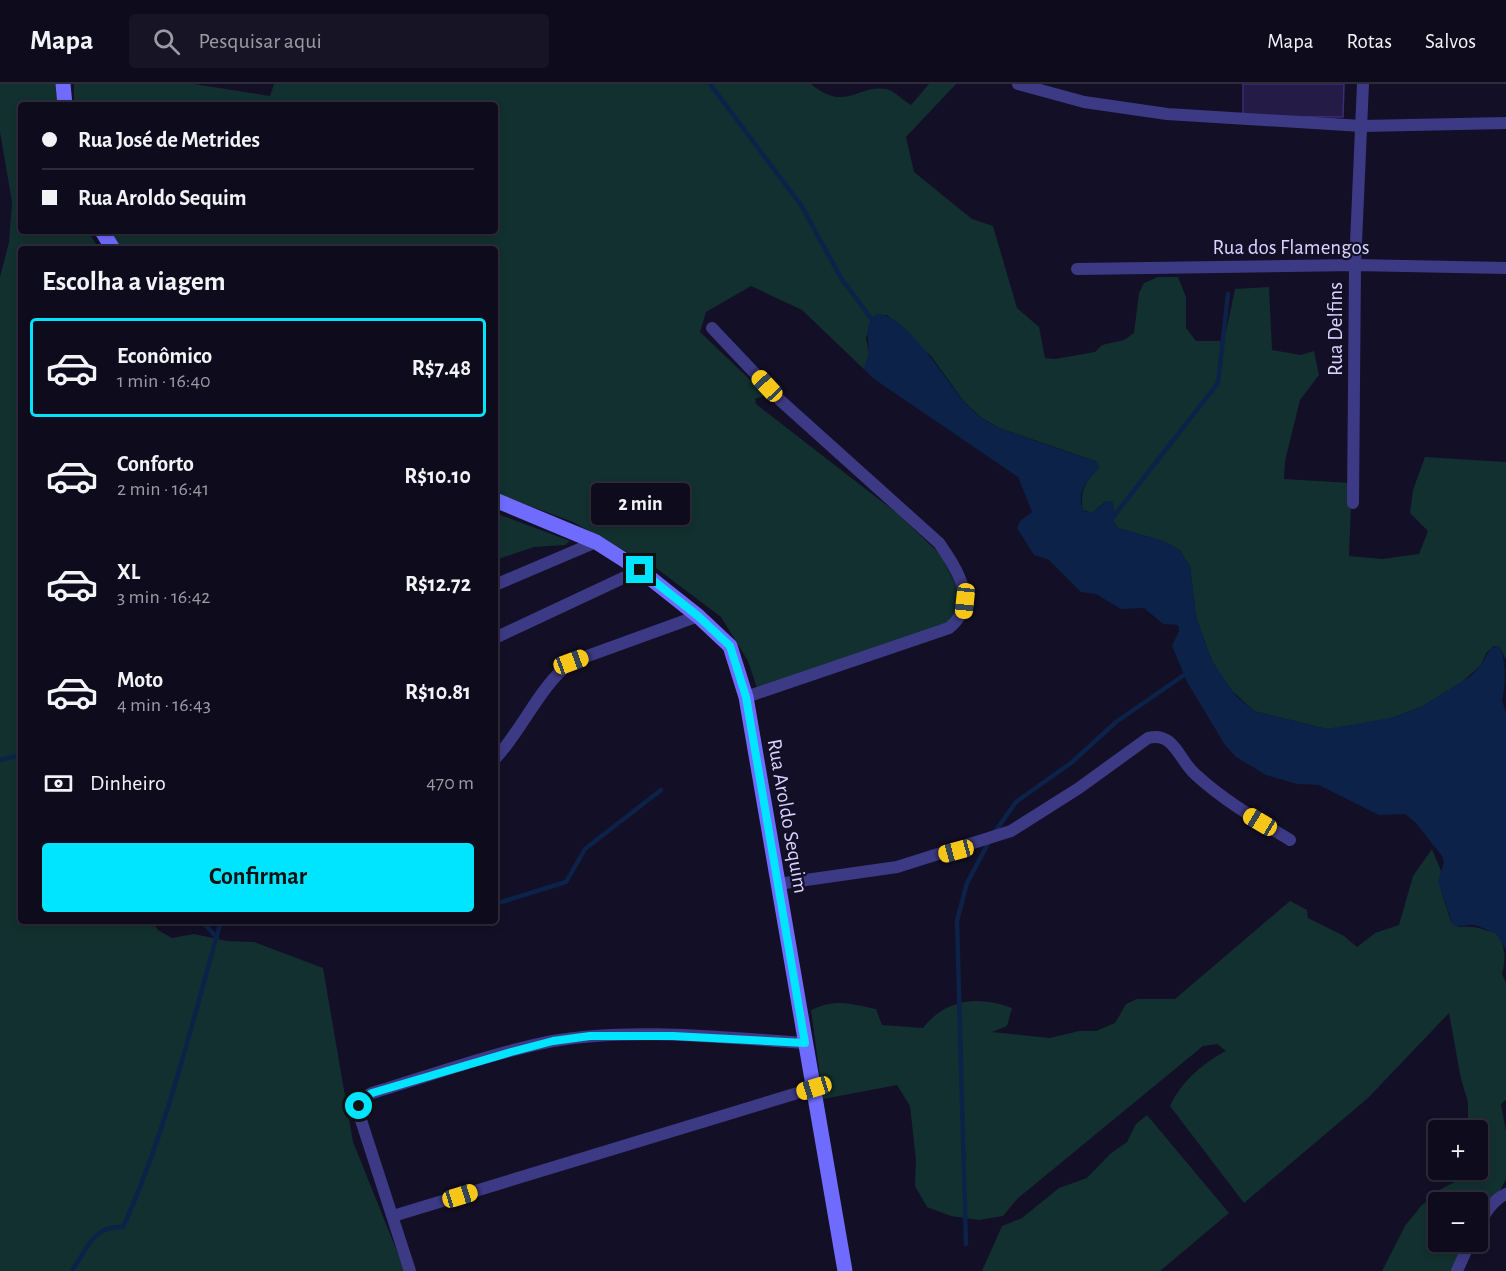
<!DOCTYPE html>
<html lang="pt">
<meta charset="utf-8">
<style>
body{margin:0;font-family:"Alegreya Sans",sans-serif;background:#171425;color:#f1f3f6;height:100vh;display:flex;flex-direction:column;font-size:22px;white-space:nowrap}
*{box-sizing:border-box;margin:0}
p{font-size:20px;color:#9b9ba3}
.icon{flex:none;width:33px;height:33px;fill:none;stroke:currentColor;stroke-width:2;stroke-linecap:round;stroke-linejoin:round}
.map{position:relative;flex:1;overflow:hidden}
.panel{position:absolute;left:18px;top:162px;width:480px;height:678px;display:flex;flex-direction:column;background:#0e0b1c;border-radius:6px;box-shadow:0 3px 9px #0003,0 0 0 2px #2e2b3b}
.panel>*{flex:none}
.banner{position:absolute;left:18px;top:18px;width:480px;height:132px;border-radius:6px;box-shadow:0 3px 9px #0003,0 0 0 2px #2e2b3b;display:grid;align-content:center;height:132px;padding:0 24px;background:#0e0b1c}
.controls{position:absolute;left:1428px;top:1036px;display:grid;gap:12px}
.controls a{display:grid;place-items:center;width:60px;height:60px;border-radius:6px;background:#0e0b1c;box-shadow:0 3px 9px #0003,0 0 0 2px #2e2b3b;font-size:30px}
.end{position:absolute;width:27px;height:27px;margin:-14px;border:8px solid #00e5ff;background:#111;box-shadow:0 0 0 3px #111}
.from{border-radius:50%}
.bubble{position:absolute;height:42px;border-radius:6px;background:#0e0b1c;box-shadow:0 3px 9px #0003,0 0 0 2px #2e2b3b;font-size:20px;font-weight:700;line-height:42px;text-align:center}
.car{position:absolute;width:18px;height:36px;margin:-18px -9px;border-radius:8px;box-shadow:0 0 4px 2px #0007;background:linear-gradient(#f5c518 24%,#345 0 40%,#f5c518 0 76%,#345 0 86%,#f5c518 0)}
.banner b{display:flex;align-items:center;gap:21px;height:57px;font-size:22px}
.banner b+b{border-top:2px solid #2e2b3b}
.banner i{width:15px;height:15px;background:#f1f3f6}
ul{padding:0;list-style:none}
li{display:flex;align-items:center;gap:18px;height:99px;margin:0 12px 9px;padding:0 12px;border:3px solid transparent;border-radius:6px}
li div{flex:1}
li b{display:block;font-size:22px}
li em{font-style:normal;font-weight:700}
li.on{border-color:#00e5ff}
li>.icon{width:54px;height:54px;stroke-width:1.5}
h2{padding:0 24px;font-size:27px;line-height:72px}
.pay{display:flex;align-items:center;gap:15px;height:66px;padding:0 24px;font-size:22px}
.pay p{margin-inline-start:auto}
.action{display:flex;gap:12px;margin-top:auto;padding:12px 24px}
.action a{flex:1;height:69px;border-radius:6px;background:#00e5ff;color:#111;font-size:24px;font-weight:700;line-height:69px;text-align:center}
header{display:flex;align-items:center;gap:36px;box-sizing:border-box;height:84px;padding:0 30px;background:#0e0b1c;border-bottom:2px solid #2e2b3b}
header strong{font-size:28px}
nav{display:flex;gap:33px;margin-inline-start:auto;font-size:21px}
.search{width:420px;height:54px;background:#171425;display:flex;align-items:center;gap:15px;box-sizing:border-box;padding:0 21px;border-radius:6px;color:#9b9ba3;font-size:22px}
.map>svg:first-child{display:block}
.green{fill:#12302f}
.water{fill:#0c2248}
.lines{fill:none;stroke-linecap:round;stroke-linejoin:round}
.stream{stroke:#0c2248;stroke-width:4.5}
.building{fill:#241b47;stroke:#3b2d73;stroke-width:1.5}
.street{stroke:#3d3a85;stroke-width:12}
.secondary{stroke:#6f6bff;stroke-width:15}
.route{stroke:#00e5ff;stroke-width:8}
.labels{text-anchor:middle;stroke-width:4.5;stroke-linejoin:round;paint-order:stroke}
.street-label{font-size:21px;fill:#d9d4ff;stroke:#130f26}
</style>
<header>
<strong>Mapa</strong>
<div class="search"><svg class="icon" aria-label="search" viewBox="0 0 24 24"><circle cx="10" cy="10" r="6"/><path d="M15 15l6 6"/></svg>Pesquisar aqui</div>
<nav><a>Mapa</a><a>Rotas</a><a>Salvos</a></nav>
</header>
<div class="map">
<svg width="1506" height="1187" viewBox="0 0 1506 1187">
<rect width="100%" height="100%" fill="#130f26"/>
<g class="green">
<path d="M0,0H55L58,21H21V147H88L99,165H21V837H152L158,846L172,854L194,850L227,857L254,858L323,884L353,1058L405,1187H0V193L9,158L12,118L0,48Z"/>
<path d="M74,0H194L270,12L274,0H811C846,29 857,0 887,5C895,8 903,16 911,21L929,0H956L906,53L914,88L972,135L993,142L1017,224L1039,243L1045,274L1055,275L1095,268L1102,261L1124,256L1134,249L1139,209L1144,199L1158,193H1178L1186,213V244L1196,257H1224L1235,205L1269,203L1272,266L1301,271L1314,267L1319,291L1300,316L1285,377L1284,395L1352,399L1349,472L1382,475L1419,470L1428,447L1410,429L1413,406L1425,373L1506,378V576L1500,563L1494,562L1487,568L1480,582L1462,598L1421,623L1386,636L1327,645L1254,627L1231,606L1212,577L1196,533L1190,483L1180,466L1163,457L1118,444L1114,438L1113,417L1105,418L1092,429L1083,426C1079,407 1086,397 1099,384L1095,377L999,344L982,334L965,319L931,272L887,231H875L866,254L869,269L865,286L869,290L802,226L751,202L706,228L700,248L766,311L755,315L756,320L898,430L941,471L961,512L956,539L757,604L748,577L721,533L656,484L573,438L495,409V165H121L111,147H495V21H74Z"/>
<path d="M495,429L570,457L565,461L534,463L495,476Z"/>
<path d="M1432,765L1441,787V807L1451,837L1459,843C1474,841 1481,845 1496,849C1506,861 1506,876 1502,890L1506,899V1016L1501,1020L1506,1048V1095L1478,1149V1119H1438V1158H1472L1456,1187H1382L1405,1142L1421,1122L1441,1105L1478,1086V1047H1468V1018L1461,995L1449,929L1368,1014L1244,1119L1170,1022C1181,998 1203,979 1226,967L1217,960L1203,962L1017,1115L1003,1132L979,1136L951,1132L927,1123L915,1102L916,1076L910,1022L897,1001L823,1015L811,926C837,914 850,920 876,925L882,941L923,944C945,915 978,911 1012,924L1007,942L992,948L1050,954L1079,947H1096L1115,939L1126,920L1137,915H1175L1290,817L1307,826L1308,834L1344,852L1357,863L1375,849L1399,841L1413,792Z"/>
<path d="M1147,1031L1229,1129L1160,1187H982L1002,1142L1022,1134L1059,1104L1087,1094L1110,1070L1127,1058L1136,1040Z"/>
</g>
<path class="water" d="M877,230C906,228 950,303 968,322C977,331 987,338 999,344L1097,378L1099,384C1087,397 1075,409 1084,427L1092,429L1107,417H1113L1114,438L1118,444L1163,457L1180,466L1190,483L1196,533L1212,577L1236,612L1254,627L1327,645L1395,633L1421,623L1471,592L1480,582L1491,564L1500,562C1506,578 1506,601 1502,616L1506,629V866L1496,849C1488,847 1484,844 1477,842C1469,838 1461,845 1453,841L1438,798L1444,778L1442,772L1415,738L1405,730L1379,731L1319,701L1297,700L1266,691L1236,673L1225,661L1187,598L1172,562L1179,547L1178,541L1163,540L1144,524L1121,525L1096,510L1081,508L1049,476L1034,471L1017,444L1020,437L1032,428L1018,393L874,295L864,285C865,280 867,276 868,271C871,259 861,242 877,230Z"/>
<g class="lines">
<g class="stream">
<path d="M710,0L801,121L841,194L874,238"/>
<path d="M1110,437L1218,299L1228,210"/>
<path d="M0,676L21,671"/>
<path d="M994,749L1016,718L1071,679L1116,638L1187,589"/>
<path d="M495,820L566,798L585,765L661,706"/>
<path d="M202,837L217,854"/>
<path d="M966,1160L957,837L967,799L990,756"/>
<path d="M72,1187C87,1165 93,1141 123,1143C167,1046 192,939 221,837"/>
</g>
</g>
<path class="building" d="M1243,0H1344L1343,33L1243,32Z"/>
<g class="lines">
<g class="street">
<path d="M1018,0L1084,18L1167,30L1362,42L1506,39"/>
<path d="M1077,185L1355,181L1506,184"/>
<path d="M712,244L781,317L939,459C957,485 980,519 949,544L746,613"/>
<path d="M1353,419L1355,181L1363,0"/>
<path d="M495,501L596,458"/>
<path d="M495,554L640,486"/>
<path d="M495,675C523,645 539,603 571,578L698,532"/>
<path d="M778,800L897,783L1011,747L1079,704L1148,654C1174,647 1179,676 1195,690C1223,716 1257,736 1290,756"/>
<path d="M393,1132L814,1004"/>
<path d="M1478,1143C1484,1130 1492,1116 1506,1110"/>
<path d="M410,1187L360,1033L362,1015L372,1009C432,991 492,969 553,957C631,943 726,954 805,959"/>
<path d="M1457,1187L1470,1158"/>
</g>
<g class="secondary">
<path d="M63,0L65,21"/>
<path d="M102,147L113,165"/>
<path d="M495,416L596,458L640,486L698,532L730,562L746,613L845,1187"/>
</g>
</g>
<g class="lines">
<path class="route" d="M359,1022L362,1015L372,1009L511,968L553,957L590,952H673L805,959L746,613L730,562L698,532L640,486"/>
</g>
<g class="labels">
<g class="street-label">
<text x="1291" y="170">Rua dos Flamengos</text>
<text transform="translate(1335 245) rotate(-90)" y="7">Rua Delfins</text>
<text transform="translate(788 732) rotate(80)" y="7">Rua Aroldo Sequim</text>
</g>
</g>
</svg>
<div class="controls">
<a>+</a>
<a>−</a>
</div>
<i class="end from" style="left:359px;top:1022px"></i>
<i class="end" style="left:640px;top:486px"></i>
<div class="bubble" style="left:591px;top:399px;width:99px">2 min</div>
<i class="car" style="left:767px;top:302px;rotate:317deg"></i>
<i class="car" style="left:965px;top:517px;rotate:186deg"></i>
<i class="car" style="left:571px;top:578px;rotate:70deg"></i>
<i class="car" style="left:1260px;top:738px;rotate:301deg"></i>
<i class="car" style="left:956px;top:767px;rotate:255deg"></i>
<i class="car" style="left:814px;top:1004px;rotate:253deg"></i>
<i class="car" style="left:460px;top:1112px;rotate:73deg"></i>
<div class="banner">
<b><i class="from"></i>Rua José de Metrides</b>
<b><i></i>Rua Aroldo Sequim</b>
</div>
<section class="panel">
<h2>Escolha a viagem</h2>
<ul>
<li class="on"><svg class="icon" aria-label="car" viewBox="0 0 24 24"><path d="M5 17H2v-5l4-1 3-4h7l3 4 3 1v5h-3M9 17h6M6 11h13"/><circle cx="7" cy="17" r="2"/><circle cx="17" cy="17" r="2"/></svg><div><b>Econômico</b><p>1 min · 16:40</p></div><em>R$7.48</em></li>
<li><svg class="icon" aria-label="car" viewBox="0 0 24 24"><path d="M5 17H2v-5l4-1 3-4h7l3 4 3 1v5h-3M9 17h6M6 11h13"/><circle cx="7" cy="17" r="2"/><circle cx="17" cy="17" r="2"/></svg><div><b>Conforto</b><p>2 min · 16:41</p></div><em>R$10.10</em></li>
<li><svg class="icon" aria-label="car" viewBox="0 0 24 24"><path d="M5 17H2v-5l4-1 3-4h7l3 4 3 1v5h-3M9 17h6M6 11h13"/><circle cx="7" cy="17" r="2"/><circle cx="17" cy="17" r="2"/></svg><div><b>XL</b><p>3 min · 16:42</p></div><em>R$12.72</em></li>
<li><svg class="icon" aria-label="car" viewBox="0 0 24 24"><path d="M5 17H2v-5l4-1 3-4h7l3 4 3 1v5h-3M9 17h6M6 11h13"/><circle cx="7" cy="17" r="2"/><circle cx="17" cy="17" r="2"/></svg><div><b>Moto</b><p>4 min · 16:43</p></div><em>R$10.81</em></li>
</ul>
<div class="pay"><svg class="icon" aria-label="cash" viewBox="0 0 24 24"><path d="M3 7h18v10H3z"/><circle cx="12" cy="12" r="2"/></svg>Dinheiro<p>470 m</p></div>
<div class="action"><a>Confirmar</a></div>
</section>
</div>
